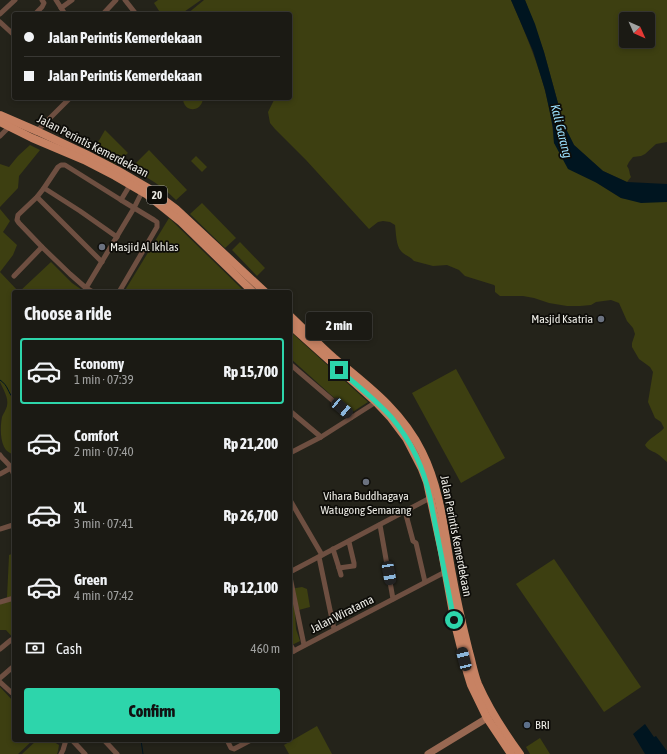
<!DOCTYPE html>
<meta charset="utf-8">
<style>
body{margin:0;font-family:"Asap Condensed",sans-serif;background:#24231d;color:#f1f3f6;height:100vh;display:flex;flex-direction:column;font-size:15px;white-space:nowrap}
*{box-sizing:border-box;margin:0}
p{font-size:13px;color:#a0a1a0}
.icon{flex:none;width:22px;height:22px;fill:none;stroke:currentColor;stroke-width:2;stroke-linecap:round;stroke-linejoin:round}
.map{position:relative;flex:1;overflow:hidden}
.drawer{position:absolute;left:12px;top:290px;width:280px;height:452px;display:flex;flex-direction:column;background:#1b1a14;border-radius:4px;box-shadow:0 2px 6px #0003,0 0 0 1px #393834}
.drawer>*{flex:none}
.banner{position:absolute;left:12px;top:12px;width:280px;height:88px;border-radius:4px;box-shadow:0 2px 6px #0003,0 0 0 1px #393834;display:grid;align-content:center;height:88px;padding:0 12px;background:#1b1a14}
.needle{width:26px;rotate:135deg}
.buttons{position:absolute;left:619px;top:12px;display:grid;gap:8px}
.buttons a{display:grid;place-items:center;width:36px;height:36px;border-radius:4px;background:#1b1a14;box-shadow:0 2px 6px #0003,0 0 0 1px #393834;font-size:20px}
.end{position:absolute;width:18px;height:18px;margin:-9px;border:5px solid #2dd5ab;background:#111;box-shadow:0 0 0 2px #111}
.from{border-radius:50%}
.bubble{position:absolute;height:28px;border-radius:4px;background:#1b1a14;box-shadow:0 2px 6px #0003,0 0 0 1px #393834;font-size:13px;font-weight:800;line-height:28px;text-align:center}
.car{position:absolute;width:12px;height:24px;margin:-12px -6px;border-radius:5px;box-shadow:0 0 3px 1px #0007;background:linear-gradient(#222 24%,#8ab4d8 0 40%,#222 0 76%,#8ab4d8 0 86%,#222 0)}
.banner b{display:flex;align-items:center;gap:14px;height:38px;font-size:15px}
.banner b+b{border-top:1px solid #393834}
.banner i{width:10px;height:10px;background:#f1f3f6}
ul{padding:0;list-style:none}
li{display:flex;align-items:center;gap:12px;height:66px;margin:0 8px 6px;padding:0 4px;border:2px solid transparent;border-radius:4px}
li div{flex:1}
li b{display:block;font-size:15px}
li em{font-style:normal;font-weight:800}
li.current{border-color:#2dd5ab}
li>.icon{width:36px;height:36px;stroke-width:1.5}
h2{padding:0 12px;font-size:18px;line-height:48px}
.pay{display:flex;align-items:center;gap:10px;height:44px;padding:0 12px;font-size:15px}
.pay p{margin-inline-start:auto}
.primary-button{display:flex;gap:8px;margin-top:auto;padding:8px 12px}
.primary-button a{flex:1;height:46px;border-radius:4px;background:#2dd5ab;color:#111;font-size:16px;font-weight:800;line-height:46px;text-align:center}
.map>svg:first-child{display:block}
.green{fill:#3d3f11;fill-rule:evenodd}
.water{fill:#001520}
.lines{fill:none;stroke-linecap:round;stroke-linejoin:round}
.stream{stroke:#001520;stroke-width:1}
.minor{stroke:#6e4f41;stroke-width:5}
.secondary{stroke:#986852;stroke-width:7}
.trunk{stroke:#c78263;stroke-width:8}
.route{stroke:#2dd5ab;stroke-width:5}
.worship-dot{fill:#6b7280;stroke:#0d0c08;stroke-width:1.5}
.service-dot{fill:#5c6f8a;stroke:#0d0c08;stroke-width:1.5}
.labels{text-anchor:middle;stroke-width:3.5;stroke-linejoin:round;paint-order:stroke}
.shield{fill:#0d0c08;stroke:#a9a8a3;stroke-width:1}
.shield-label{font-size:11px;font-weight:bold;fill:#ecebe5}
.street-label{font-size:12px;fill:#ecebe5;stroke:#0d0c08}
.poi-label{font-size:12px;fill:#ecebe5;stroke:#0d0c08;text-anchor:start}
.water-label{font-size:13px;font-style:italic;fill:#99defb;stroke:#0d0c08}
</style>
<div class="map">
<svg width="667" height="754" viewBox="0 0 667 754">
<rect width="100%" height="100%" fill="#24231a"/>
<g class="green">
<path d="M158,0H201L181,14H161L154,3Z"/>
<path d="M204,0H511C531,46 551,93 554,143L597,183L621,198L654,202H667V462C664,460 662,457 659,455C654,451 648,451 645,445C650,437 658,435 664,428L661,422L655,418L648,402L653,372L650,367L639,359L632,347V343L635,334L633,328L627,321L619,303L611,300L596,302L591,305L580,306H567L549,303L534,298L523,296H500L495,292V286L494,285L465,276L459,270L447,265L433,266L414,261C410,256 404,255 401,251C396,246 396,232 395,225L390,222L383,221L378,222L369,229L306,160L275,129L270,123L268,112L275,98H290V14H187Z"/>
<path d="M525,0H667V142L656,144L645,154L641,156L633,157L629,162L627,166C630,170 629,173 631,177L627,182L603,171L574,145L564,125L544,52ZM626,19H648V41H626Z"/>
<path d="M183,98H203C202,113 183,113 183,98Z"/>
<path d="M105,130L128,153L115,164L93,151Z"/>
<path d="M30,145L40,150L19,176L18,188L0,207V164L9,167L18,156Z"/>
<path d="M149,150L187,190L176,200C161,185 149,178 130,169Z"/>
<path d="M196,156L207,167L202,172L191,161Z"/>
<path d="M202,203L236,238L225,248L190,214Z"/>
<path d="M0,209L10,221L3,232L17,245L13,255L0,272Z"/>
<path d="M169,218L242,289L239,292H124Z"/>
<path d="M240,242L265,268L257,276L232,250Z"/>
<path d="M51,262L72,283L85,292H14V455C12,454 8,452 6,450C0,442 0,427 2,417C3,414 6,410 7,406C9,398 3,389 0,382V272L19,292Z"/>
<path d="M290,331L292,333L368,402L351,413L290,358Z"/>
<path d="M456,369L505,458L461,483L412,393Z"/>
<path d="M14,553V597L7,598L9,555Z"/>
<path d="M554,559L641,687L604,712L516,584Z"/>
<path d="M302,587L307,589L310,607L295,611L296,629L300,641L290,646V589Z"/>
<path d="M14,600V639L6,630H0V604Z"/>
<path d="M0,687L14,702V740H33L18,754H0Z"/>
<path d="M317,726L332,754H289L284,745Z"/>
<path d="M540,738L550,754H530L526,747Z"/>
<path d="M37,740H51L59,745L58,751L57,754H22Z"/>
</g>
<g class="water">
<path d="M511,0H525L535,24L544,52L564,125L574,145L603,171L627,182L667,184V202L641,203L621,198L597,183L568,169L554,143L553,127L545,90L533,51Z"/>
<path d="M645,724L654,737L656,736L667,751V754H645L633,734Z"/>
</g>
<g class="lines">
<g class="stream">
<path d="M0,380C9,386 7,392 14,399"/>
<path d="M141,740L143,754"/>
</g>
<g class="minor">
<path d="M56,0L65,14"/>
<path d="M125,0L136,14"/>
<path d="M61,8L72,0"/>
<path d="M0,14L15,0"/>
<path d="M35,14L42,7L44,3L42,0"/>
<path d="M103,14L116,0"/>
<path d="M0,22L14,35"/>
<path d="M36,132L70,98"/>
<path d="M0,136L10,126"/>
<path d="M44,188L58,167L61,165H65L121,200"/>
<path d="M37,197L44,188L80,211L117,237"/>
<path d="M42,247L19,223L17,220L18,215L37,197L102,262"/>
<path d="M14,276L42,247L70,274L86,288L134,208L142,192"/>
<path d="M86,288L93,292"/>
<path d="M119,292L157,227V222L154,220L121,200L130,185"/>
<path d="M290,364L352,417"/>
<path d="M290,411L321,437"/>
<path d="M290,453L321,437L376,402"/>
<path d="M0,455C3,460 8,462 11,468L14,467"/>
<path d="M0,474L11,468L14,475"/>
<path d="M290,500L322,555"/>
<path d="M405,511L413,541L416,543L425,582"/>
<path d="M380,525L393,599"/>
<path d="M0,529L13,525L14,524"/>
<path d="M333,549L339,568L353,566H354V563L349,542"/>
<path d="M319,557L334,629"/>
<path d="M339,568L341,575"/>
<path d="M290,572L430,498"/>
<path d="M290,577L304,645"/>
<path d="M0,602L14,598"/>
<path d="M290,644L294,651"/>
<path d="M0,649L11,640"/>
<path d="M290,653L447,571"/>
<path d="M0,678L14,666"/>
<path d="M0,682L12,693H14"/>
<path d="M72,740L85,754"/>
<path d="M104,740L117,754"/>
<path d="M227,740L231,748L234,749L251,740"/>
<path d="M61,754L63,750L66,740"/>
</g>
<path class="secondary" d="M428,754L492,715"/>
<g class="trunk">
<path d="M0,115L37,131L86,154L117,170L148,188L176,209L265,292"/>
<path d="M0,122L32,138L84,160L115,176L146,194L181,222L253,292"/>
<path d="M290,316C305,330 319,345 334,358C368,386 402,411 422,452C440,488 444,529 451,569C456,597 462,624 469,652C472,662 474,674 478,684C489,709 504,732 520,754"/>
<path d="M290,325L376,402L391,418L406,438L422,469L427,482L442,552L455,624L467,672L471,685L487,718L511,754"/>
</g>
</g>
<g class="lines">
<path class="route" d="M339,370C357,385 376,400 392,418C411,441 424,469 430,498L454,620"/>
</g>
<g class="worship-dot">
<circle cx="102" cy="247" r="4"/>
<circle cx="601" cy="319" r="4"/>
<circle cx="366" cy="482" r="4"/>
</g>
<circle class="service-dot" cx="527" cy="725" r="4"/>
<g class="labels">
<rect class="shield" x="147" y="186" width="20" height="18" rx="3"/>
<g class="shield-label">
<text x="157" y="199">20</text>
</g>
<g class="street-label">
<text transform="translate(93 146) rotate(27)" y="4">Jalan Perintis Kemerdekaan</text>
<text transform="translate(456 536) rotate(79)" y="4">Jalan Perintis Kemerdekaan</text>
<text transform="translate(342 614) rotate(-27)" y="4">Jalan Wiratama</text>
</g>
<g class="poi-label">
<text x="110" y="251">Masjid Al Ikhlas</text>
<text x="593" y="323" text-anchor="end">Masjid Ksatria</text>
<text x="366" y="500" text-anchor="middle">Vihara Buddhagaya<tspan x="366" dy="14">Watugong Semarang</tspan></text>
<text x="535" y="729">BRI</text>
</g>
<g class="water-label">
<text transform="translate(562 131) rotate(76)" y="5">Kali Garang</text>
</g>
</g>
</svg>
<div class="buttons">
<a><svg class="needle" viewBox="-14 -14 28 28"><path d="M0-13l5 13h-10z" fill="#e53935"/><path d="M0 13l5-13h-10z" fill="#a0a1a0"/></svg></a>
</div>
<i class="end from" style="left:454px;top:620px"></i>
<i class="end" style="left:339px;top:370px"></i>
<div class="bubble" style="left:306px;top:312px;width:66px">2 min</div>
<i class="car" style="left:342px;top:408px;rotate:130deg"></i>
<i class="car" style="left:389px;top:573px;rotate:170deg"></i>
<i class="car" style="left:464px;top:659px;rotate:346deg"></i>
<div class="banner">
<b><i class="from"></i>Jalan Perintis Kemerdekaan</b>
<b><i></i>Jalan Perintis Kemerdekaan</b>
</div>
<section class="drawer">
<h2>Choose a ride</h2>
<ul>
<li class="current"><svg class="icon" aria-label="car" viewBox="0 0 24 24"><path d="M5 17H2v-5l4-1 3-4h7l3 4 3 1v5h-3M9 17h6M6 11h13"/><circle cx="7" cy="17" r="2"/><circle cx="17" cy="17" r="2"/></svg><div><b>Economy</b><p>1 min · 07:39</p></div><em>Rp 15,700</em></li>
<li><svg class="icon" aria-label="car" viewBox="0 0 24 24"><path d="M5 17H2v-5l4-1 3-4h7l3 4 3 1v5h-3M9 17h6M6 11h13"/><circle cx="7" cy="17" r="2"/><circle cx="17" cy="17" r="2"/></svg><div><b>Comfort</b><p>2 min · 07:40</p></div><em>Rp 21,200</em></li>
<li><svg class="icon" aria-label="car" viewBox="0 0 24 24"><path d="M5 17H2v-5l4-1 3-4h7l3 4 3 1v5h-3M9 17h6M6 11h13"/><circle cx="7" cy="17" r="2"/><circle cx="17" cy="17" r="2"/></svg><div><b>XL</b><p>3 min · 07:41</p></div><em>Rp 26,700</em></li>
<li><svg class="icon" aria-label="car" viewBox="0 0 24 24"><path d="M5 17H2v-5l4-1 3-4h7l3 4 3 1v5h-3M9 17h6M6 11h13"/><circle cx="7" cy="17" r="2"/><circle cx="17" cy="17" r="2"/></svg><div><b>Green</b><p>4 min · 07:42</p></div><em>Rp 12,100</em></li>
</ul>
<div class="pay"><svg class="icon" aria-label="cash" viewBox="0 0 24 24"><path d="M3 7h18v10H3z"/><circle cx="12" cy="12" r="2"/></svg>Cash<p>460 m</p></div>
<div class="primary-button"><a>Confirm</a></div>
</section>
</div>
